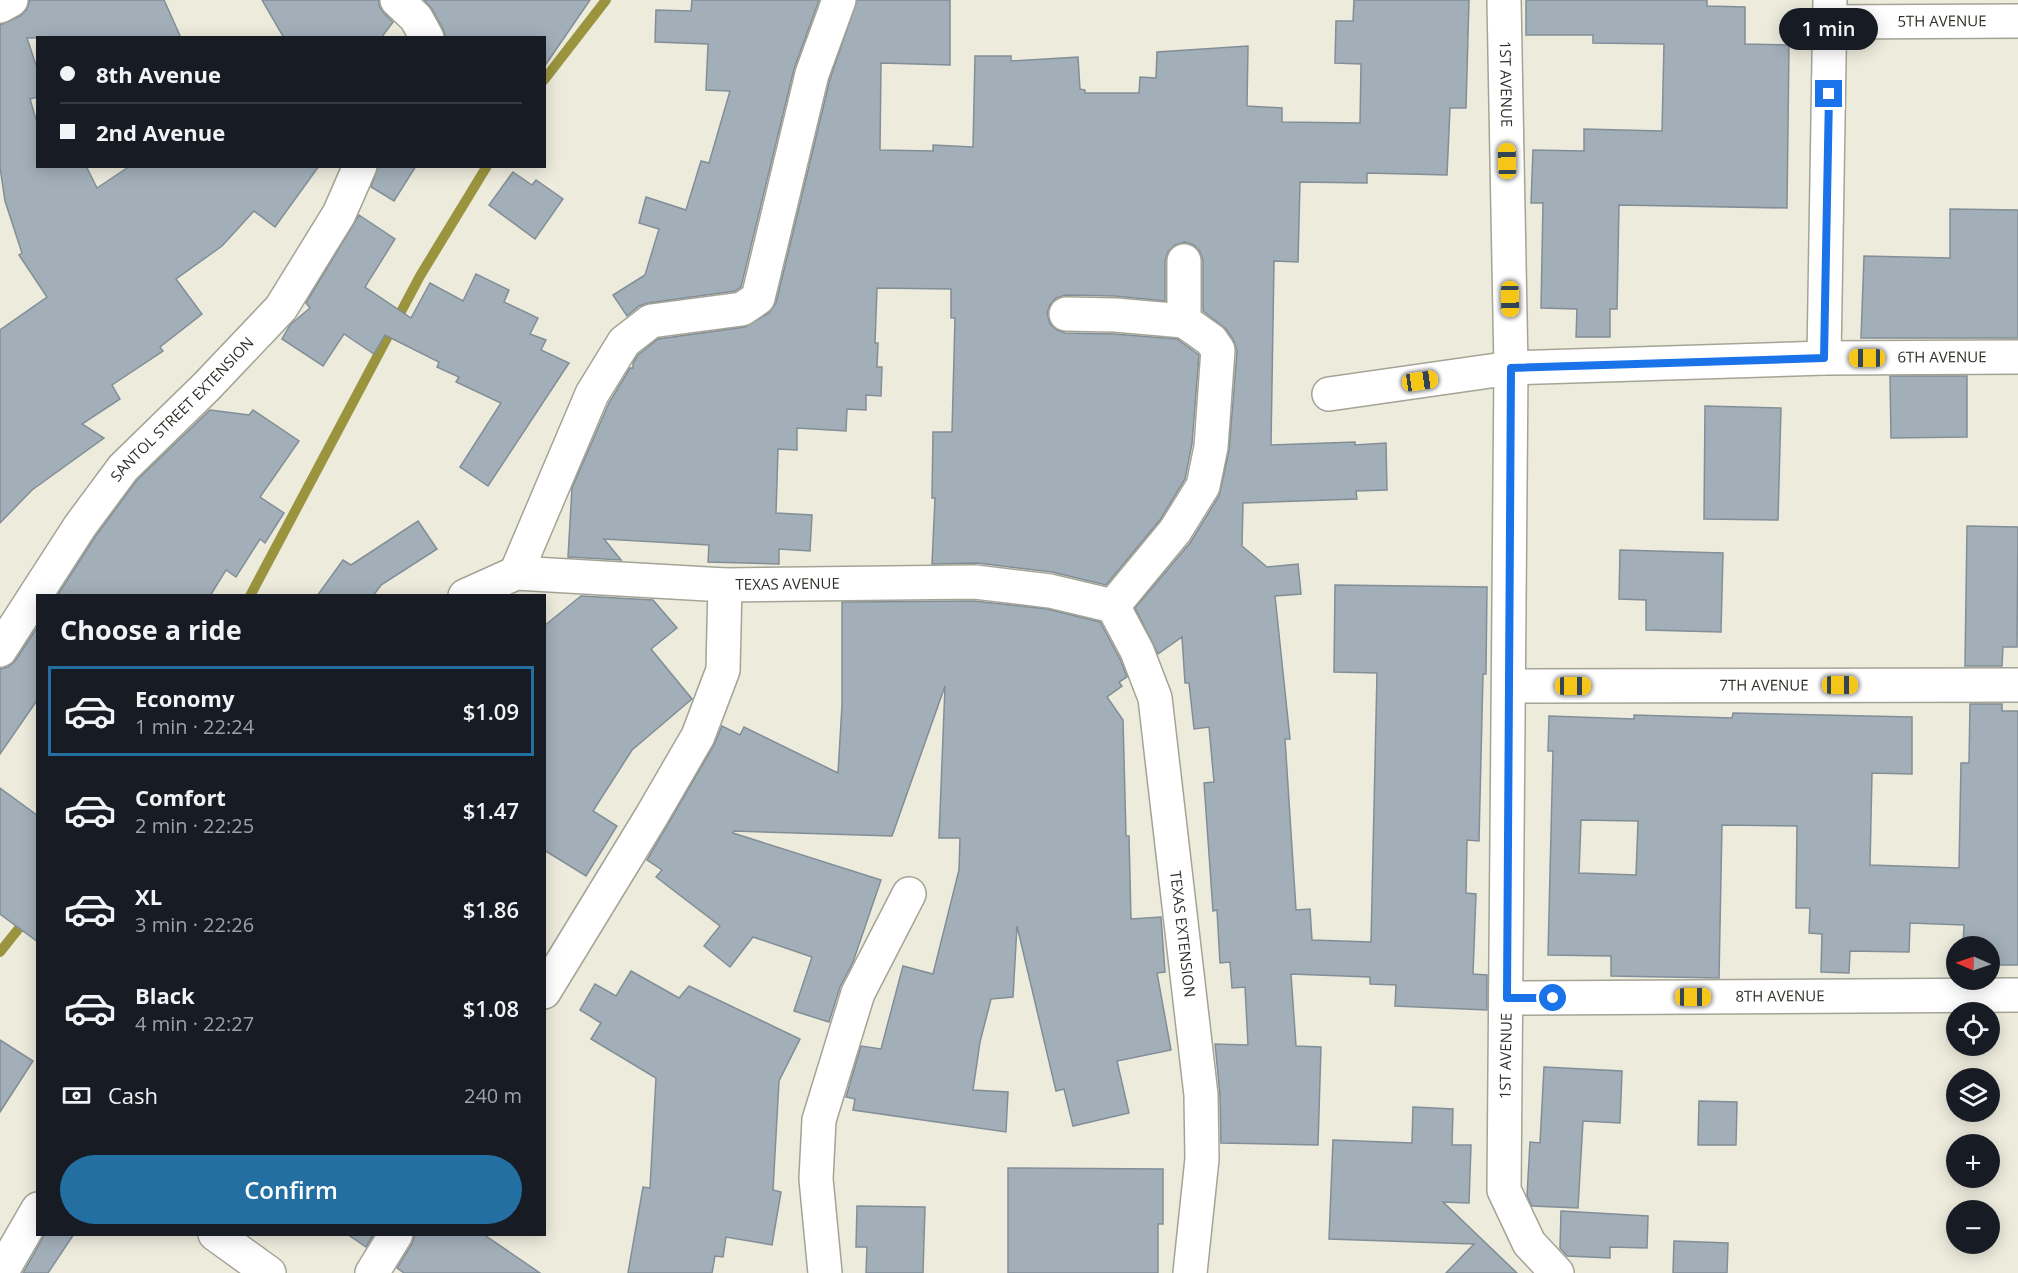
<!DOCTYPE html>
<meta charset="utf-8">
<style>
body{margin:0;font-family:"Open Sans",sans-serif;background:#20242c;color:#f1f3f6;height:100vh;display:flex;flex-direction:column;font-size:22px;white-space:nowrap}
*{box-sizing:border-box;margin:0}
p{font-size:20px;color:#9ea1a6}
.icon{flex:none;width:33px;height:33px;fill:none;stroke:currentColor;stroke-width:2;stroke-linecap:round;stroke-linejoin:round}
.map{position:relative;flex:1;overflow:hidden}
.side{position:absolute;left:36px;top:594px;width:510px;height:642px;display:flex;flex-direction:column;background:#171b24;border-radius:0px;box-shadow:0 3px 15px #0003}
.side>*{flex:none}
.hud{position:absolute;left:36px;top:36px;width:510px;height:132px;border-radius:0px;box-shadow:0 3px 15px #0003;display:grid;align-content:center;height:132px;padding:0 24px;background:#171b24}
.needle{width:39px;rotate:272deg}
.buttons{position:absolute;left:1946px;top:936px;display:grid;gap:12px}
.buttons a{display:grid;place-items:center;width:54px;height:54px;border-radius:50%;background:#171b24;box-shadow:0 3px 15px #0003;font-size:30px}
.end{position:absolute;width:27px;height:27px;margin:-14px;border:8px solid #1a73e8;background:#fff;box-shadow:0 0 0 3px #fff}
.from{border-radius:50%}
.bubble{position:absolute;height:42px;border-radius:21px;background:#171b24;box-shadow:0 3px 15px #0003;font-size:20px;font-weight:600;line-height:42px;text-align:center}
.car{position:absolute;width:18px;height:36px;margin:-18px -9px;border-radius:8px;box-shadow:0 0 4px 2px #0007;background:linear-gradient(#f5c518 24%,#345 0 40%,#f5c518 0 76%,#345 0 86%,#f5c518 0)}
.hud b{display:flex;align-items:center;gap:21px;height:57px;font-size:22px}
.hud b+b{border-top:2px solid #363941}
.hud i{width:15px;height:15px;background:#f1f3f6}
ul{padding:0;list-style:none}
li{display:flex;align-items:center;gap:18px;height:90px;margin:0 12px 9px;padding:0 12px;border:3px solid transparent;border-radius:0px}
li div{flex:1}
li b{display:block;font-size:22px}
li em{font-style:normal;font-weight:600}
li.selected{border-color:#236fa2}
li>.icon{width:54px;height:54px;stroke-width:1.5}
h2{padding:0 24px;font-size:27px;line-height:72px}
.pay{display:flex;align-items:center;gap:15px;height:66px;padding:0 24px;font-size:22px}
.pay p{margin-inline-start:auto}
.cta{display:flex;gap:12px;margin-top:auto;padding:12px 24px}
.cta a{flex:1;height:69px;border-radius:36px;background:#236fa2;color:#fff;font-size:24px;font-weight:600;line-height:69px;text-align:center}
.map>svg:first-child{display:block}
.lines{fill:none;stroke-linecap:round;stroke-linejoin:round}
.stream{stroke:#9b943f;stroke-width:10}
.building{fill:#a2afb9;stroke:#828e97;stroke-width:1.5;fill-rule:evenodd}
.minor-casing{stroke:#a4a496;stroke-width:36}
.minor{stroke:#fff;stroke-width:33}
.route{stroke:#1a73e8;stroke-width:8}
.labels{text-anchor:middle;stroke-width:5;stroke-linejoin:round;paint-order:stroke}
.street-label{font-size:15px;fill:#30302a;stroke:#fff}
</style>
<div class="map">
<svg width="2018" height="1273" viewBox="0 0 2018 1273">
<rect width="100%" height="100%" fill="#ecebdc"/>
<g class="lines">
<g class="stream">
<path d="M544,80L606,0"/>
<path d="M250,596L420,276L487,166"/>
<path d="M0,952L28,917"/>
</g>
</g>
<g class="building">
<path d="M30,0H164L181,38H27L38,71V97L30,99L38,126V166H86L97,188L130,166H319L275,227L254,211L222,246L176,279L202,314L160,347L163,351L112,385L120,399L82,424L104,438L32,490L0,523V330L47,297L19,255L22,253L5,201L0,167V25L20,16L27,9Z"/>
<path d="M262,0H379V6L384,13L393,22L381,38H284Z"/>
<path d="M424,0H590L544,67V38H446L443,29L432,9Z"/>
<path d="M692,0H819L794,69L741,287L735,291L648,303L639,306L627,316L613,295L645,275L659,229L639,223L646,197L686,210L701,161L709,163L730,91L706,90L708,44L655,42L656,10L691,11Z"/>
<path d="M857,0H950V65L881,63L880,150L933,151V145L973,147L975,56H1011V61L1078,57L1080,89L1085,90V93H1139L1140,77L1156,78L1157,52L1248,46L1247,106L1282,108V122L1360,123L1361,64L1335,63L1336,21H1353L1354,0H1469L1466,108H1450L1447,175L1367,173V183L1300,182L1298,262L1274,261L1271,445L1355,442V445L1386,443L1387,490L1356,491L1357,499L1243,503L1242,546L1267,567L1298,564L1301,594L1275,596L1290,739H1285L1296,910L1310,909L1312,940L1371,942L1377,673L1334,672L1335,585L1487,587L1486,674H1483L1479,841L1467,840L1466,893L1476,894L1473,974L1487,975V1010L1395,1006L1396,985L1370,984V977L1291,974L1296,1046L1321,1047L1318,1145L1221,1143L1220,1095L1215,1044L1248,1045L1245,987L1232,988L1230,962L1220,963L1217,910L1213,911L1204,783L1214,782L1209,727L1194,729L1189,683H1185L1182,637L1158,654L1135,608L1190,543L1219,496L1229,451L1237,351L1233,339L1226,329L1203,311V260L1200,252L1194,245L1185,242L1175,245L1168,252L1165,261V301L1115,296L1066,295L1056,298L1050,305L1047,313L1050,324L1057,330L1065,333L1114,334L1177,339L1199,355L1192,444L1185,479L1160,520L1106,585L1052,572L977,563L932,564L935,498H932L933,432H952L955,318H951V289L877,288L875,343H878L877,367H882L881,396L866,395V410L847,409L846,431L797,428V450L778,449L776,513L812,515L810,551L779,549V564L708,562L709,545L604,539L621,560L568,557L572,488L609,403L630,368H633V363L638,355L658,339L745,327L769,313L776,303L830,79Z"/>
<path d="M1526,0H1707V6L1745,7V44L1789,45L1787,208L1619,205L1617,309H1610V337H1576L1577,309L1541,308L1543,203H1531L1533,150L1584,151V129L1662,131L1664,44L1593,43V35H1526Z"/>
<path d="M378,166H416L394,201L371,187Z"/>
<path d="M513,172L532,185L536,180L563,199L535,239L489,205Z"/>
<path d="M1950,209L2018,210V338H1861L1864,256L1950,258Z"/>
<path d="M359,215L395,239L365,287L411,318L430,283L463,301L476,274L509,290L504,302L538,318L530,334L546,340L541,350L569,363L488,486L460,467L501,403L456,382L459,377L437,367L439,362L385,335L374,354L344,334L323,366L282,339L290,325L310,308L306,303Z"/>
<path d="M1890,376H1967V437L1891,438Z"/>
<path d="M1705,406L1781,408L1778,520L1704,519Z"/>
<path d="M210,410L249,415L253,410L299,441L260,497L284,513L265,543L260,539L236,577L226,570L210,596H57L95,537L137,480Z"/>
<path d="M418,521L437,549L381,585L373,596H317L343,560L351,565Z"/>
<path d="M1967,526L2018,527L2017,647H2003L2002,666H1965Z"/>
<path d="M1620,550L1723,553L1721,632L1646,630V600L1619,599Z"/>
<path d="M581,596L653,600L677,628L651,649L692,699L632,750L593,811L617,826L586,876L544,850V626Z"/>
<path d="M974,601L1047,609L1100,622L1120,659L1127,677L1119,682L1122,686L1107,697L1123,720L1126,836H1129L1131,919L1161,917L1165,972L1157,973L1171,1050L1117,1061L1129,1113L1073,1126L1064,1089L1056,1091L1017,926L1013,997L991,999L980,1042L973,1090L1008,1092L1006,1132L853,1110L855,1099L846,1097L861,1046L881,1049L903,966L933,974L959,870L960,838H939L945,686L892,836L734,831L733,833L881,880L853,962L840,987L829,1022L794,1011L812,957L753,937L730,967L704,946L720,926L656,877L662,870L647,860L714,745L722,726L740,735L744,727L838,773L842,705V602Z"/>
<path d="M38,626V699L0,754V669L8,667L15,661Z"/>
<path d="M1970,704H2002V711H2018V965H1989V946H1963L1964,925L1910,923L1909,952L1850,951L1849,973L1821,972L1822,934L1809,933L1810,908H1796L1797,826L1722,825L1719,978L1611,976V956L1548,955L1553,751H1548L1549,716L1634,719V715L1732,718L1733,713L1912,717V774L1872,773L1870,865L1959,868L1961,763H1969ZM1581,820L1638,821L1636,875L1579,873Z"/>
<path d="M0,788L38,816V942L0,914Z"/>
<path d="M631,971L679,998L689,986L800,1039L779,1081L773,1190L781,1192L772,1245L726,1237L723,1257L715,1256L712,1273H628L643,1187L650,1188L656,1078L591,1039L601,1023L580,1010L595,984L616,996Z"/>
<path d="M0,1040L33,1061L0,1112Z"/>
<path d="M1544,1067L1622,1071L1620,1123L1583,1121L1578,1208L1532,1206L1527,1196L1530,1142L1540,1143Z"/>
<path d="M1699,1101L1737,1102L1736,1145H1698Z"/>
<path d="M1413,1107L1453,1109L1452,1145H1471L1469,1203L1443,1202L1517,1273H1446L1474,1244L1329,1239L1333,1140L1412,1143Z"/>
<path d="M1008,1168L1163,1169V1224H1158V1273H1008Z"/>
<path d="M857,1206L925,1207L923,1273H866L867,1247H856Z"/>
<path d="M1561,1211L1648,1216L1647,1248L1610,1247V1258L1567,1256L1560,1248Z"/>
<path d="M45,1234H74L48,1273H23Z"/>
<path d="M347,1234H374L366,1247Z"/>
<path d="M415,1234H483L540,1273H404L397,1268L412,1244Z"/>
<path d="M1674,1241L1728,1243L1727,1273H1673Z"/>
</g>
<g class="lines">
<g class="minor-casing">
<g id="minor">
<path d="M397,0L416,18L427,38"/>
<path id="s1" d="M1504,0L1511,368L1504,1190L1529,1243L1557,1273"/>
<path d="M0,6L11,0"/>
<path id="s2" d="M1830,22L2018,21"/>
<path d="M1066,314L1115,315L1184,321"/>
<path d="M1824,358L1830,0"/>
<path id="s3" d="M1329,394L1511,368L1824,358L2018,357"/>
<path d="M516,573L592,394L624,342L651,321L742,309L758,298L812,74L839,0"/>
<path id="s4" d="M465,596L516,573L725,585L975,582L1050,591L1113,606"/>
<path id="s5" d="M1113,606L1137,651L1155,698L1201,1095L1202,1159L1190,1273"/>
<path d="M1113,606L1175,531L1203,486L1211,447L1218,350L1211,340L1184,321V261"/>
<path id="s6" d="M0,650L80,526L123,468L207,386L281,308L339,214L360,166"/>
<path id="s7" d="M1509,686L2018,685"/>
<path d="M544,992L651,817L698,736L723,670L725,585"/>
<path id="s8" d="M1507,998L2018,995"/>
<path d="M215,1234L269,1273"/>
<path d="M1,1273L38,1209"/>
<path d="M372,1273L396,1234"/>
<path d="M825,1273L816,1179L819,1120L858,993L909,894"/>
</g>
</g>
<use href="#minor" class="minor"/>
</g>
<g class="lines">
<path class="route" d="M1553,998H1507L1511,368L1824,358L1829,94"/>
</g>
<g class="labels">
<g class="street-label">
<text dy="5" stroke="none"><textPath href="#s2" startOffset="112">5TH AVENUE</textPath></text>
<text dy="5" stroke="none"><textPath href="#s1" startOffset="84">1ST AVENUE</textPath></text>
<text dy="5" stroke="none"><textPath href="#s3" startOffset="615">6TH AVENUE</textPath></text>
<text dy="5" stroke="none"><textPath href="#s6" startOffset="303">SANTOL STREET EXTENSION</textPath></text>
<text dy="5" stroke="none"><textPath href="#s4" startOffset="328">TEXAS AVENUE</textPath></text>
<text dy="5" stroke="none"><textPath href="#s7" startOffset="255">7TH AVENUE</textPath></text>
<text dy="5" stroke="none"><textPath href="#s5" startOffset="339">TEXAS EXTENSION</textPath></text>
<text dy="5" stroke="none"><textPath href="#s8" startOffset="273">8TH AVENUE</textPath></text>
<text transform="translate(1506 1056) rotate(-89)" y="5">1ST AVENUE</text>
</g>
</g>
</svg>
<div class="buttons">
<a><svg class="needle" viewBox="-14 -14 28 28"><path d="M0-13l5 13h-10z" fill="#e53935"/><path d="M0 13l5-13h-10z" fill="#9ea1a6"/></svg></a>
<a><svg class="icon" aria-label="locate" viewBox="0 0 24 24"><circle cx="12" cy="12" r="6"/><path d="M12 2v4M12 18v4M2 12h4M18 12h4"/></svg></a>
<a><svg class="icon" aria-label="layers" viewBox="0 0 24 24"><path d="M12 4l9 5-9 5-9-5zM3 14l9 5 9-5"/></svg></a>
<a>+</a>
<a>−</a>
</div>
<i class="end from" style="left:1553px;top:998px"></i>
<i class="end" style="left:1829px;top:94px"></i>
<div class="bubble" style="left:1779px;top:8px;width:99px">1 min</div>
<i class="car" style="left:1507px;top:161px;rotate:359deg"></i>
<i class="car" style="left:1510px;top:299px;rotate:179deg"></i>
<i class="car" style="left:1867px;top:358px;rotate:270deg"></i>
<i class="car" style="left:1420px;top:381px;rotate:82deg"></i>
<i class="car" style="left:1840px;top:685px;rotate:90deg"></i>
<i class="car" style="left:1573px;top:686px;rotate:90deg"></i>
<i class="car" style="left:1693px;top:997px;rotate:90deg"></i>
<div class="hud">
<b><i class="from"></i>8th Avenue</b>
<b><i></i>2nd Avenue</b>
</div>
<section class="side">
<h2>Choose a ride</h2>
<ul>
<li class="selected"><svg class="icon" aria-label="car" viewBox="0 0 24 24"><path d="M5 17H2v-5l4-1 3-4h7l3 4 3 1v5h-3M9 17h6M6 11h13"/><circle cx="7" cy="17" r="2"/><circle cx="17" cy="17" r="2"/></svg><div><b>Economy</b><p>1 min · 22:24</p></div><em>$1.09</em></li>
<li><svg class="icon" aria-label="car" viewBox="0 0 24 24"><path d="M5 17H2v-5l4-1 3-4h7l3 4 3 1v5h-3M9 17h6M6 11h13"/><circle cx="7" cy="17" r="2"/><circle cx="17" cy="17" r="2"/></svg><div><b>Comfort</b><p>2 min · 22:25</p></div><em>$1.47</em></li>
<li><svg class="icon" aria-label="car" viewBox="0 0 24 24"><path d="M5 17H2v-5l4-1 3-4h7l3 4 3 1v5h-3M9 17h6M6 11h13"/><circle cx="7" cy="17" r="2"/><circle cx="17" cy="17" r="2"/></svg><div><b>XL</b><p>3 min · 22:26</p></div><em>$1.86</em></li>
<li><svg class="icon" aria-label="car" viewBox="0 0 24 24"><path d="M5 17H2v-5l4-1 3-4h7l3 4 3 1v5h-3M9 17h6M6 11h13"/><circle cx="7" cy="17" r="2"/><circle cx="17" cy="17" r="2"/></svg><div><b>Black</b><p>4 min · 22:27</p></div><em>$1.08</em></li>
</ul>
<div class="pay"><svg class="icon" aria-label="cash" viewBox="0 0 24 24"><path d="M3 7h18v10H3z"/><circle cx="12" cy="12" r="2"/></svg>Cash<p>240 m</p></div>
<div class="cta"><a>Confirm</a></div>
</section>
</div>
